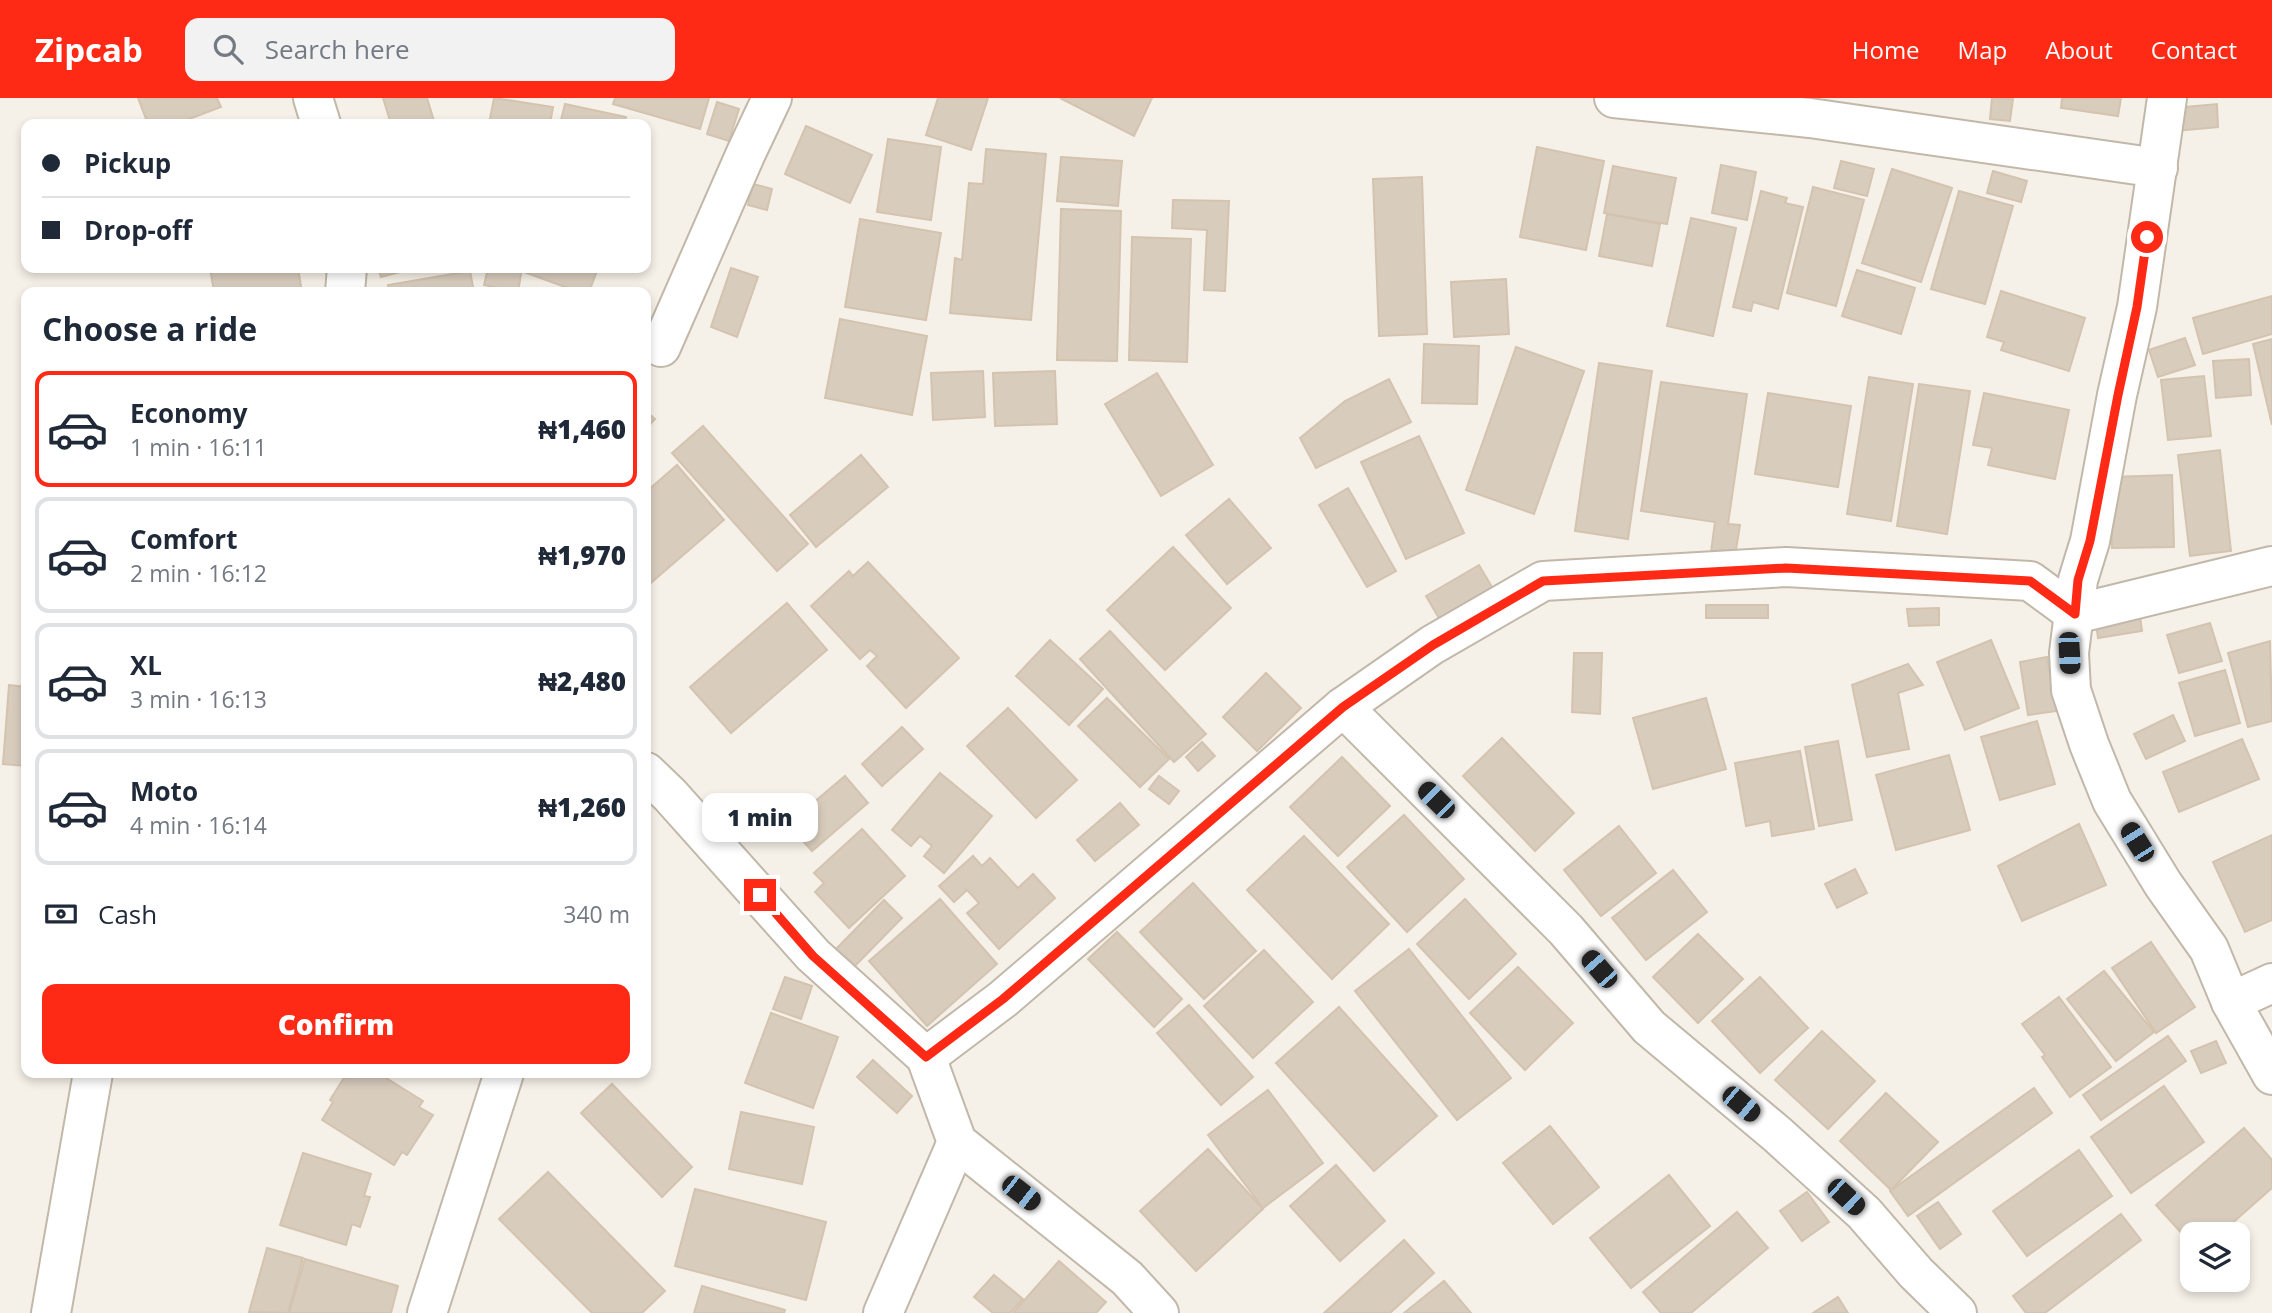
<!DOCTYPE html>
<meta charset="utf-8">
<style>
body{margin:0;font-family:"Open Sans",sans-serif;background:#f2f2f3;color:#1f2937;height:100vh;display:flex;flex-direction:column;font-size:26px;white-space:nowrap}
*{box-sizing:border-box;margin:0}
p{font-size:23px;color:#747a83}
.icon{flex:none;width:38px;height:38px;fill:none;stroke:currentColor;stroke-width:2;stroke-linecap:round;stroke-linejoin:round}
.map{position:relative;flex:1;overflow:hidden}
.sheet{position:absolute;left:21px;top:189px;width:630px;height:791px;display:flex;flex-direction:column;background:#fff;border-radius:14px;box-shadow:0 4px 10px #0003}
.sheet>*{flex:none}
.hud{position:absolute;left:21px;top:21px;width:630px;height:154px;border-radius:14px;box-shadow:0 4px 10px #0003;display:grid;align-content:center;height:154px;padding:0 21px;background:#fff}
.controls{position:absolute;left:2180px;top:1124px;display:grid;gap:14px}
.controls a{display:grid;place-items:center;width:70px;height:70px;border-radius:14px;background:#fff;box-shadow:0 4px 10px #0003;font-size:35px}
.end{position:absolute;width:32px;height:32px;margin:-16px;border:9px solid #ff2a16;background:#fff;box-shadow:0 0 0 4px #fff}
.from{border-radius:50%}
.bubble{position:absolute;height:49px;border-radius:14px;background:#fff;box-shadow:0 4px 10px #0003;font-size:23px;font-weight:800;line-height:49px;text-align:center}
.car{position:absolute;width:21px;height:42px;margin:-21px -10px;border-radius:9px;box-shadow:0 0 5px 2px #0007;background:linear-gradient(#222 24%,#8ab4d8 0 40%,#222 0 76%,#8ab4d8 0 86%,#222 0)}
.hud b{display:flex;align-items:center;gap:24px;height:66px;font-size:26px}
.hud b+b{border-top:2px solid #e0e1e3}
.hud i{width:18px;height:18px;background:#1f2937}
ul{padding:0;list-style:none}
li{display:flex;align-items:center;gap:21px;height:116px;margin:0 14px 10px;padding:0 7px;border:4px solid #e0e1e3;border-radius:14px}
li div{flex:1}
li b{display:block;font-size:26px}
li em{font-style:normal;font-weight:800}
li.current{border-color:#ff2a16}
li>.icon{width:63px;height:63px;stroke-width:1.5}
h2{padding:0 21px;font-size:32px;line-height:84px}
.pay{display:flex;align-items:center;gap:18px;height:77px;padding:0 21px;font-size:26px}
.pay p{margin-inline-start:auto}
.cta{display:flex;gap:14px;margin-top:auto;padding:14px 21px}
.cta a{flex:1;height:80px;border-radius:14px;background:#ff2a16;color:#fff;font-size:28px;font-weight:800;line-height:80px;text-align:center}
header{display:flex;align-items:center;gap:42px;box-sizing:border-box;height:98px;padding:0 35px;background:#ff2a16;color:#fff}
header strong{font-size:33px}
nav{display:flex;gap:38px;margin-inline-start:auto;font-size:24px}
.search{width:490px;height:63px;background:#f2f2f3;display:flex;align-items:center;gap:18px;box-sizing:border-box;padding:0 24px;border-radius:14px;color:#747a83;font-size:26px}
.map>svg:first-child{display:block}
.building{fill:#d8ccbd;stroke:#d4c3af;stroke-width:2}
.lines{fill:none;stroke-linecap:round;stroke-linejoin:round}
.minor-casing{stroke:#c2b8aa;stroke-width:42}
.minor{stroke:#fff;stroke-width:38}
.route{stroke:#ff2a16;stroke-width:9}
</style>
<header>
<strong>Zipcab</strong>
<div class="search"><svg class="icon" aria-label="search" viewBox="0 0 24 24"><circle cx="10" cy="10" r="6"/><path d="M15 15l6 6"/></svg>Search here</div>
<nav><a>Home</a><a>Map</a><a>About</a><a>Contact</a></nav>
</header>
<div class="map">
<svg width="2272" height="1215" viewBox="0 0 2272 1215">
<rect width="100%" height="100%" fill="#f6f1e8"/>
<g class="building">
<path d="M138,0H217L221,9L176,26H148Z"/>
<path d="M383,0H427L435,26H391Z"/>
<path d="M494,0L553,9L550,26H489Z"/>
<path d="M615,0H709L700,31L613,6Z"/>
<path d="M938,0H988L971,52L926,37Z"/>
<path d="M1060,0H1152L1134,38Z"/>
<path d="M1992,0L2013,1L2010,23L1990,21Z"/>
<path d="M2062,0H2121L2118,18L2061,10Z"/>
<path d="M717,4L739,11L729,43L707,36Z"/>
<path d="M565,6L626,19L624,26H560Z"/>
<path d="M2217,6L2218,29L2176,33L2174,10Z"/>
<path d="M806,28L872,57L850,105L785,76Z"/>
<path d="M888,41L941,49L931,122L877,114Z"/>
<path d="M1537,49L1604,63L1586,152L1520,139Z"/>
<path d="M986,51L1046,56L1031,222L950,215L955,160L962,162L969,85L983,86Z"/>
<path d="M1061,59L1122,63L1118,108L1057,103Z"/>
<path d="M1841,63L1874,71L1867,98L1834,90Z"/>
<path d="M1721,67L1756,74L1747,122L1712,115Z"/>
<path d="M1613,68L1676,80L1667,126L1604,115Z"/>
<path d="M1892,71L1952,90L1921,184L1862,165Z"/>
<path d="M1993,73L2027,83L2021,104L1987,95Z"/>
<path d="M1422,79L1427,236L1379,238L1373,81Z"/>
<path d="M753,86L772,91L767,112L748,107Z"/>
<path d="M1813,89L1864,102L1836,208L1787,195Z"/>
<path d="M1761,93L1787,100L1785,105L1803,109L1778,211L1753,204L1751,213L1733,209Z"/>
<path d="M1959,93L2013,108L1985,206L1931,191Z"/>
<path d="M1173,102L1229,103L1225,193L1204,192L1207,132L1172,130Z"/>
<path d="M1061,111L1121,113L1117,263L1057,262Z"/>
<path d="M1607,116L1660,126L1652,168L1599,158Z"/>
<path d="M1691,120L1736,130L1713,238L1667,228Z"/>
<path d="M860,121L941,135L926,222L845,209Z"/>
<path d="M1132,139L1191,141L1187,264L1129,262Z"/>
<path d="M210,170H298L302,194H214Z"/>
<path d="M378,170H415L381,179Z"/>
<path d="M488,170H522L518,194L484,187Z"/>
<path d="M525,170H598L589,194H579L524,174Z"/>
<path d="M731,170L758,179L737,239L711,229Z"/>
<path d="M1857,172L1915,190L1901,236L1842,218Z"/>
<path d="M470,173L474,194H389L388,187Z"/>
<path d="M1506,181L1509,236L1454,239L1451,184Z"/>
<path d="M2001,193L2085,220L2069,273L2001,252L2004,244L1987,239Z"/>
<path d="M2272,198V236L2203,256L2193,220Z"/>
<path d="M840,221L927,238L912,317L825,300Z"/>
<path d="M2185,240L2195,267L2158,279L2149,252Z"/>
<path d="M2272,241V327L2253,246Z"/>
<path d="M1424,246L1479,248L1477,306L1422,305Z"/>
<path d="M1516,249L1584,273L1534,416L1466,392Z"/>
<path d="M2249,261L2251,297L2216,300L2213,263Z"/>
<path d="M1599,265L1652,273L1628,441L1575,433Z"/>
<path d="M983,273L985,319L933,322L931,275Z"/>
<path d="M1055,273L1057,326L995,328L993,275Z"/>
<path d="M1157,275L1213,367L1161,398L1105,306Z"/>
<path d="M2204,278L2211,338L2168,342L2161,282Z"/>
<path d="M1869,279L1913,286L1891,423L1847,416Z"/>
<path d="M1389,281L1411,324L1316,370L1300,340L1345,303Z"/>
<path d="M1661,284L1747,296L1728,426L1740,427L1735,458L1711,454L1715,424L1641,413Z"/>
<path d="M1919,286L1970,293L1947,436L1897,428Z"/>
<path d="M1768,295L1851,308L1838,389L1755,376Z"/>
<path d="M1984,295L2069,312L2055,381L1988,367L1992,350L1973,347Z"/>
<path d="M646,313L655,321L646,331Z"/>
<path d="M703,328L808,446L777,473L672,355Z"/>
<path d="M1419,338L1464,435L1406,461L1361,364Z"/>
<path d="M2220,352L2231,453L2190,458L2178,357Z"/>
<path d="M861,357L888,389L816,449L790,417Z"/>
<path d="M677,367L724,422L646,489V394Z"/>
<path d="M2172,377L2174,449L2112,450L2110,379Z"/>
<path d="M1348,390L1396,473L1367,489L1319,407Z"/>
<path d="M1229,401L1271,450L1227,486L1186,437Z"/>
<path d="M1173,449L1231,510L1165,572L1107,512Z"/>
<path d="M868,464L959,560L906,610L867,568L877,558L870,552L860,561L811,508L849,473L853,478Z"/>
<path d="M1479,467L1493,491L1440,522L1426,498Z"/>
<path d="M787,505L827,552L731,635L690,589Z"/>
<rect x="1706" y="507" width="62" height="13"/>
<path d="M1939,510V527L1909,528L1907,511Z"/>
<path d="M2139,511L2142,533L2098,540L2095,518Z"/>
<path d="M2210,525L2222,563L2179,575L2167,537Z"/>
<path d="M1110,533L1206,636L1174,664L1080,561Z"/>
<path d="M1050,542L1103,591L1069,627L1016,578Z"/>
<path d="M1991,542L2019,610L1965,632L1937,564Z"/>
<path d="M2270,543L2272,623L2248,629L2228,555Z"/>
<path d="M1574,555H1602L1600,616L1572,614Z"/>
<path d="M2047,559L2057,613L2028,617L2020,564Z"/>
<path d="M1908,566L1923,587L1898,595L1909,651L1867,659L1852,587Z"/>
<path d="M2225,572L2240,625L2195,638L2179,585Z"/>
<path d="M1266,575L1301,610L1257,653L1223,619Z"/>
<path d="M9,587L26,589V668L3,666Z"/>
<path d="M1107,600L1169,661L1140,689L1078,628Z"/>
<path d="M1706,600L1726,671L1653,691L1633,620Z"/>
<path d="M1008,610L1077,682L1036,720L967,648Z"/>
<path d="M2173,617L2185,643L2146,661L2134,636Z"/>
<path d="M2037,623L2055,686L2000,702L1981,639Z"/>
<path d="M902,629L923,651L882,688L862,666Z"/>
<path d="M1502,640L1574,715L1535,753L1463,678Z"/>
<path d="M2242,641L2259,681L2179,714L2163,674Z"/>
<path d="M1838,643L1852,722L1819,728L1805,649Z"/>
<path d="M1202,644L1215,658L1198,673L1186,659Z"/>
<path d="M1800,653L1814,731L1772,738L1770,723L1746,728L1735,665Z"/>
<path d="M1949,657L1970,732L1896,752L1876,677Z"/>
<path d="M1342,659L1390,708L1338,758L1290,709Z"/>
<path d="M940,675L992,718L944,775L924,758L932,748L920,738L911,748L892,732Z"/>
<path d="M845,678L868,705L812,753L788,726Z"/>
<path d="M1159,678L1179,693L1169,706L1149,691Z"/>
<path d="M1120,705L1139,727L1095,763L1077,742Z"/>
<path d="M1404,717L1464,781L1407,834L1347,769Z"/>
<path d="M2079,726L2106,787L2022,823L1998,768Z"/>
<path d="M1619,728L1656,775L1601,818L1564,772Z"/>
<path d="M862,731L905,778L849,830L815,794L824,785L814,775Z"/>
<path d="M2272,737V822L2245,834L2213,764Z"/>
<path d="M1304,738L1389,826L1332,881L1247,792Z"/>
<path d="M973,758L982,768L990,760L1018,790L1033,776L1055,800L999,851L967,815L979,805L967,792L954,804L939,788Z"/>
<path d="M1855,771L1867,795L1837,810L1825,786Z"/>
<path d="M1673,772L1707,814L1646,862L1612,820Z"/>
<path d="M1193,785L1256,853L1204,901L1140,834Z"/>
<path d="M940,801L997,866L927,928L869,863Z"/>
<path d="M1465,801L1516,856L1469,901L1417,846Z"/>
<path d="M884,802L902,820L850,873L832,855Z"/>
<path d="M1117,834L1182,901L1154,929L1088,861Z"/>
<path d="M1698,836L1743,881L1698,925L1653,879Z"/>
<path d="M2151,844L2195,909L2156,935L2112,870Z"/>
<path d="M1409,851L1511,980L1457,1022L1355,893Z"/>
<path d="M1264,852L1313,904L1253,960L1204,908Z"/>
<path d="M1518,869L1573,925L1525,972L1470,915Z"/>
<path d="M2104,873L2154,934L2116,963L2067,901Z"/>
<path d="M785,879L812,888L801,921L773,911Z"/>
<path d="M1760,879L1808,930L1760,975L1712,923Z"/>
<path d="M2059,899L2111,969L2070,999L2042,959L2045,957L2022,926Z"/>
<path d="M1189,907L1253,979L1221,1007L1157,935Z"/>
<path d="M1339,909L1437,1018L1374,1073L1276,965Z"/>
<path d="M771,915L838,939L813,1010L745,985Z"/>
<path d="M1822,933L1875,983L1828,1031L1775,982Z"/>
<path d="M2168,938L2186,963L2101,1022L2083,997Z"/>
<path d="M2216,943L2226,965L2201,975L2191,953Z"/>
<path d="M873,962L912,998L897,1015L857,979Z"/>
<path d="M347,975H378L423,1003L419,1009L433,1017L407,1057L402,1054L394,1067L322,1022L333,1004L330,1002Z"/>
<path d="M612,986L692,1069L662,1099L581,1015Z"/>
<path d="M2164,988L2204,1044L2131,1095L2091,1039Z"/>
<path d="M2034,990L2052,1015L1908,1118L1890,1093Z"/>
<path d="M1268,992L1323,1065L1263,1110L1208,1037Z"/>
<path d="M1886,995L1938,1044L1891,1092L1840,1043Z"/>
<path d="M741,1014L814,1029L802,1086L729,1071Z"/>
<path d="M1550,1028L1599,1089L1553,1126L1503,1065Z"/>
<path d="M2244,1030L2272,1062V1090L2220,1136H2193V1148L2156,1107Z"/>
<path d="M1208,1051L1263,1111L1196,1173L1140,1113Z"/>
<path d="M2079,1052L2112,1098L2027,1158L1993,1113Z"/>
<path d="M303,1055L371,1076L364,1098L370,1099L360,1129L352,1126L346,1147L280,1127Z"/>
<path d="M1336,1067L1385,1123L1340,1163L1290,1108Z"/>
<path d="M548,1074L665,1193L642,1215H592L499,1121Z"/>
<path d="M1669,1077L1710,1128L1631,1190L1590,1140Z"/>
<path d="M695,1091L826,1124L806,1202L675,1168Z"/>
<path d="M1807,1094L1829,1124L1802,1143L1780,1113Z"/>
<path d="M1938,1104L1961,1136L1940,1151L1917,1118Z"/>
<path d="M1737,1114L1768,1150L1691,1215H1661L1643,1194Z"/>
<path d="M2121,1116L2141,1142L2045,1215H2026L2013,1198Z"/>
<path d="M1404,1142L1434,1175L1390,1215H1324Z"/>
<path d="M267,1150L303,1160L288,1215L249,1214Z"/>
<path d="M305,1161L398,1188L391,1215H289Z"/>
<path d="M1059,1163L1106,1204L1096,1215H1013Z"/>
<path d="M994,1177L1023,1201L1010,1215H993L974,1199Z"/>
<path d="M1444,1183L1471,1215H1404Z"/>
<path d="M702,1188L785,1212L784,1215H694Z"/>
<path d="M1838,1199L1848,1215H1813Z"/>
</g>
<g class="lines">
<g class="minor-casing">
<g id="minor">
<path d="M313,0L321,26"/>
<path d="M1614,0L1810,20L2158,70"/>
<path d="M2167,0L2137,209L2117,297L2090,443L2078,482L2069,555L2071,592L2089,646L2112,703L2163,786L2209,851L2231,904L2272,977"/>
<path d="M345,194L347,170"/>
<path d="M661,249L746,55L772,0"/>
<path d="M2075,516L2272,468"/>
<path d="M1343,609L1566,832L1649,929L1778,1037L1864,1115L1916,1175L1957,1215"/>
<path d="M646,674L670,697L813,857L926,959L957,1044L1127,1180L1159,1215"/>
<path d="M2231,904L2272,885"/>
<path d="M926,959L1003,901L1343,609L1432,547L1543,483L1786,469L2030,483L2075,516"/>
<path d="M51,1215L93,975"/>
<path d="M427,1215L504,975"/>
<path d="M883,1215L957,1044"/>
</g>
</g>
<use href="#minor" class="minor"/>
</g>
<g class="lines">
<path class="route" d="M760,797L813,858L926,959L1003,901L1343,609L1433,547L1543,483L1786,470L2030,483L2075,516L2078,482L2090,443L2118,297L2137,209L2147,139"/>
</g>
</svg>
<div class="controls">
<a><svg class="icon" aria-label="layers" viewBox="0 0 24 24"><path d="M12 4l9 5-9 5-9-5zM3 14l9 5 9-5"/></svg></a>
</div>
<i class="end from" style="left:2147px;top:139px"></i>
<i class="end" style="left:760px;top:797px"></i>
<div class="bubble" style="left:702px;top:695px;width:116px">1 min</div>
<i class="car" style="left:2069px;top:555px;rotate:177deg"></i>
<i class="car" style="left:1436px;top:702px;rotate:315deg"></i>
<i class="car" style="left:2137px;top:744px;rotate:328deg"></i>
<i class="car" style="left:1599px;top:871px;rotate:319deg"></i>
<i class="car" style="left:1741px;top:1006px;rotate:130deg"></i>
<i class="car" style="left:1021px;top:1095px;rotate:128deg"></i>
<i class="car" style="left:1846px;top:1099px;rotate:133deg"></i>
<div class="hud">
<b><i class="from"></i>Pickup</b>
<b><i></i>Drop-off</b>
</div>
<section class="sheet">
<h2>Choose a ride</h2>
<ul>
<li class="current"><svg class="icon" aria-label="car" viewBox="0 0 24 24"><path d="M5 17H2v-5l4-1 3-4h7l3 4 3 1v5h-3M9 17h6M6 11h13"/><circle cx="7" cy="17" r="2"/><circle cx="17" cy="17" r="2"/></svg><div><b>Economy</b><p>1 min · 16:11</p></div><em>₦1,460</em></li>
<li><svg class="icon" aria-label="car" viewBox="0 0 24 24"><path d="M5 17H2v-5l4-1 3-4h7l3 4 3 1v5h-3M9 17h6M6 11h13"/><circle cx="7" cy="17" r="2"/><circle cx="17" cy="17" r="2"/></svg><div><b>Comfort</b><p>2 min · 16:12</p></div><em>₦1,970</em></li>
<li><svg class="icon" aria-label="car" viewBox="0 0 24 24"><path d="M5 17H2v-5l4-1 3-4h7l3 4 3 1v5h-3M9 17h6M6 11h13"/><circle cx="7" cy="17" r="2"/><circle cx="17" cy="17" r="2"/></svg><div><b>XL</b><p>3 min · 16:13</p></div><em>₦2,480</em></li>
<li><svg class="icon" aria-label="car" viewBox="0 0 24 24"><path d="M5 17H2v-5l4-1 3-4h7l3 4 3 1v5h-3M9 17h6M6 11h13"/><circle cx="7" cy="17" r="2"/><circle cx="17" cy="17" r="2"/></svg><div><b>Moto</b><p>4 min · 16:14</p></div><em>₦1,260</em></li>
</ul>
<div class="pay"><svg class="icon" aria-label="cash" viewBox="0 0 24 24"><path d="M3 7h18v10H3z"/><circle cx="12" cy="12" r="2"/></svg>Cash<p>340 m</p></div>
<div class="cta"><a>Confirm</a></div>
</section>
</div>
